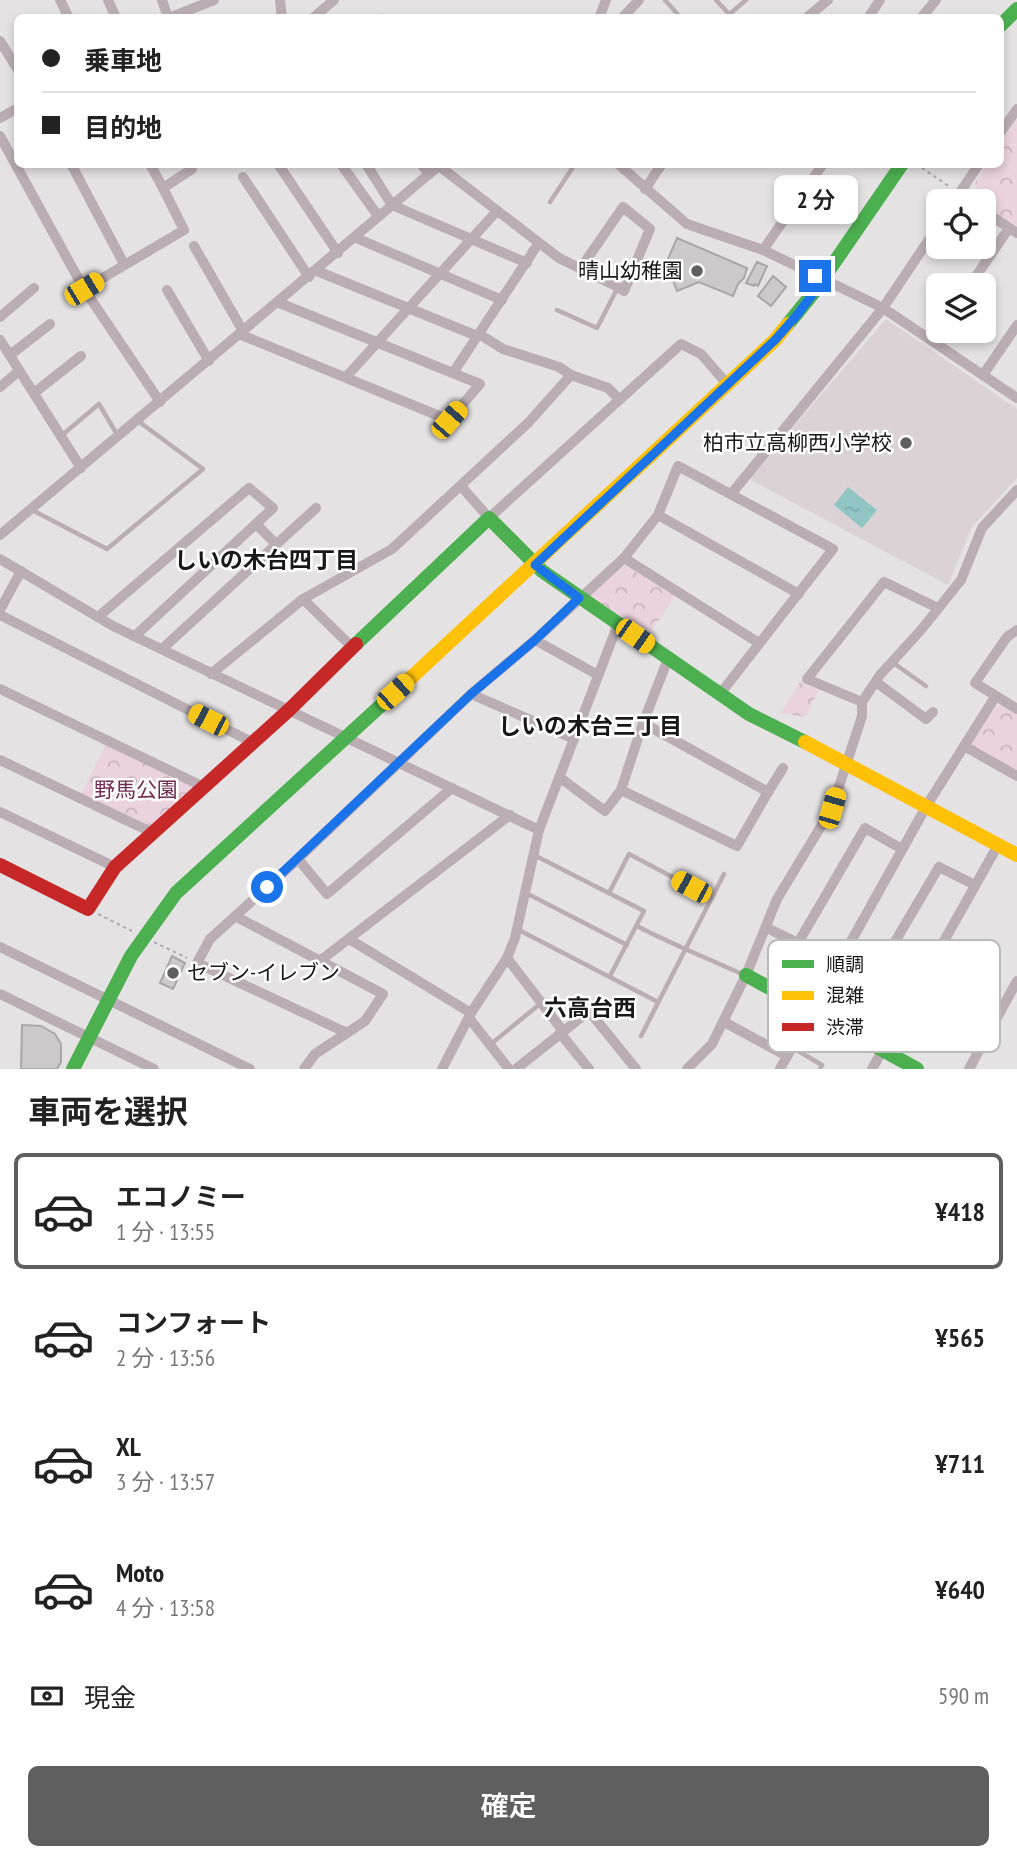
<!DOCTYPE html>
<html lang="ja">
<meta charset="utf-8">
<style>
body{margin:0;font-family:"PT Sans Narrow","Noto Sans JP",sans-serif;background:#f6f6f6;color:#222;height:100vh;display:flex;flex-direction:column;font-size:26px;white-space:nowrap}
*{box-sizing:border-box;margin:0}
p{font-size:23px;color:#767676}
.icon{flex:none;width:38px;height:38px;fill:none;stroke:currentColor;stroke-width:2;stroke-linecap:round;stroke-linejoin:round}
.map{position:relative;height:1069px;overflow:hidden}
.details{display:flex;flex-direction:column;background:#fff;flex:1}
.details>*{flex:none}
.banner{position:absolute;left:14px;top:14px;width:990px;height:154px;border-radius:10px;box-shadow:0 4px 10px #0003;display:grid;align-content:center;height:154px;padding:0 28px;background:#fff}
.tools{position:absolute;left:926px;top:189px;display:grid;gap:14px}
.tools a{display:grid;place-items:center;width:70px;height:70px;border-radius:10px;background:#fff;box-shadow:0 4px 10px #0003;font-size:35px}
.end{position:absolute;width:32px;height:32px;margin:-16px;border:9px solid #1a73e8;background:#fff;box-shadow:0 0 0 4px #fff}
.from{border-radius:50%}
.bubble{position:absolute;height:49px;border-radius:10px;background:#fff;box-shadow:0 4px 10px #0003;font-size:23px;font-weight:600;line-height:49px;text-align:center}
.car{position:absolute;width:21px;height:42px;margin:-21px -10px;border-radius:9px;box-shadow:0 0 5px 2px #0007;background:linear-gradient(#f5c518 24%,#345 0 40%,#f5c518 0 76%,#345 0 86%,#f5c518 0)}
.banner b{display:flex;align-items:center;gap:24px;height:66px;font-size:26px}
.banner b+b{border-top:2px solid #e0e0e0}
.banner i{width:18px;height:18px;background:#222}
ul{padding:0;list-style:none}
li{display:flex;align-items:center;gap:21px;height:116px;margin:0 14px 10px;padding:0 14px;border:4px solid transparent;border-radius:10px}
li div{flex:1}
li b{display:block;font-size:26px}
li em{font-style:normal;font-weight:600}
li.active{border-color:#605f5f}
li>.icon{width:63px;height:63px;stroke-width:1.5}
h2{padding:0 28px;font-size:32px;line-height:84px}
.pay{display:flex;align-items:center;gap:18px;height:77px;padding:0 28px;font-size:26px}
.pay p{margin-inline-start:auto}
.action{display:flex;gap:14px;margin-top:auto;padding:14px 28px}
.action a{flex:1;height:80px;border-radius:10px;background:#605f5f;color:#fff;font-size:28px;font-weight:600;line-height:80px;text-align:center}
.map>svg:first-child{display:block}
.built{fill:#dbd2d6}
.forest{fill:url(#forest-crowns)}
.water{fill:url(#water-ripples)}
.building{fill:#cbc9ca;stroke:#a8a6a6;stroke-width:2}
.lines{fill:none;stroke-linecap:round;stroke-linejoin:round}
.path{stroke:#b3a9ad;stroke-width:2;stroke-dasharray:3.5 3.5;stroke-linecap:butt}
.lane{stroke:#baadb3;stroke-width:4.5}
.street{stroke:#baadb3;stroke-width:10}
.fast{stroke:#4caf50;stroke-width:14}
.slow{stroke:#ffc107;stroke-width:14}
.jam{stroke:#c62828;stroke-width:14}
.route{stroke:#1a73e8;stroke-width:9}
.poi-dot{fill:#605f5f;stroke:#fff;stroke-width:2.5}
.labels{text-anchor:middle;stroke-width:5;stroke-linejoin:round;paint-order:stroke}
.poi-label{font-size:21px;fill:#191818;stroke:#fff;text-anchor:end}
.park-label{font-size:21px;fill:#702c52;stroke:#fff}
.neighbourhood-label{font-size:23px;font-weight:bold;fill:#191818;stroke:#fff}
.key{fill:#fff;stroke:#bababa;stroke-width:2}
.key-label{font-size:19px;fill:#191818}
</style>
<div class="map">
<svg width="1017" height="1069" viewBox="0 0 1017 1069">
<defs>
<pattern id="forest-crowns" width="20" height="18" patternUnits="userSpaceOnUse" patternTransform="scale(1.75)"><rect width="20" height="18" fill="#ead3de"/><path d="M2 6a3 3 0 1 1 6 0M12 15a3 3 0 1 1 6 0" fill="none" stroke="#c8b4be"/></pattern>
<pattern id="water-ripples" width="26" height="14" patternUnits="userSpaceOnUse" patternTransform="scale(1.75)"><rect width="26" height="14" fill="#91c5c4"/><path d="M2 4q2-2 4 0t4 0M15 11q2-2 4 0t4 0" fill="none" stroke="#7ca8a8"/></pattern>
</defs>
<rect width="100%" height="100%" fill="#e5e2e3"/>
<path class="built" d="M886,319L1017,409V478L972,527L948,585L749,479Z"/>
<g class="forest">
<path d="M1017,119V227L984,204V201L973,197L978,194L975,183L987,165L1001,164V143Z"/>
<path d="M626,566L675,596L647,638L590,600V596L621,567Z"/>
<path d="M800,682L819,690L805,717L781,713Z"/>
<path d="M1001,704L1017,714V773L973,749L972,742L994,706Z"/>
<path d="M107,742L204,787L153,833L79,798Z"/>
</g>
<path class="water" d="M848,487L877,510L862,528L834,505Z"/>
<g class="building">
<path d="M677,238L747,268L744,278L738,284L733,296L699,282L677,291L671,275L665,277L661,275Z"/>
<path d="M757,262L767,266L758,286L755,284L754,286L746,283Z"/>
<path d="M773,276L786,287L771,306L758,296Z"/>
<path d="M172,956L185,963L173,989L160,983Z"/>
<path d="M22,1025L41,1026L55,1034L61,1044V1062L57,1069H21Z"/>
</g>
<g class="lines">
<g class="path">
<path d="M916,164L950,187"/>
<path d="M98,914L132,931"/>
<path d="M154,942L187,958"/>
</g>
<g class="lane">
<path d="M665,0L681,18"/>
<path d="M716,0L729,14"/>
<path d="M271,18L280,14"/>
<path d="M380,18L382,16"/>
<path d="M725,18L746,0"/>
<path d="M550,202L575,164"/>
<path d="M557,310L597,328L618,287"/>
<path d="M61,436L99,404L118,436"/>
<path d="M32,510L107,549L203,469L138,421"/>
<path d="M892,662L926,686"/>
<path d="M534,855L644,911L610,976"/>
<path d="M526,893L627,945"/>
<path d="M609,893L629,854L712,898"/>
<path d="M637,926C671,944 707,958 742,974"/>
<path d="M517,929L658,1002"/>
<path d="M641,1036L724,874"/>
<path d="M491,1044L541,1003"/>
<path d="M793,1048L822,1065L820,1069"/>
</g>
<g class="street">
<path d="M60,0L69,18"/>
<path d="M108,0L116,18"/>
<path d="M162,0L168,18"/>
<path d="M280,0L282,18"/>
<path d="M169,18L214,0"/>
<path d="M313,18L334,0"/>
<path d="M599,18L606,0"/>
<path d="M622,18L639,0"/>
<path d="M806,18L828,0"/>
<path d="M868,18L880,0"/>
<path d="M921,18L936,0"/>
<path d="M0,41L18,70"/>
<path d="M0,118L18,108"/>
<path d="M1001,132L1017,109"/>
<path d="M0,136L84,289L160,402"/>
<path d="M71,164L124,264"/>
<path d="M150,164L163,188"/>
<path d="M278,164L338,253"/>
<path d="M341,164L378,216"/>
<path d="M366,164L392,205L527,263"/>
<path d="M421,164L429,174"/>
<path d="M618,164L687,224L763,250L883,308L1017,398"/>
<path d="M439,166L559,258L618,287L624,291L650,229L623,207L580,269"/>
<path d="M243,177L309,277"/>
<path d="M645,189L662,164"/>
<path d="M959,194L979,164"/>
<path d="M955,201L959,194L970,201"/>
<path d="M984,211L1017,233"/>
<path d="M356,238L502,300"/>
<path d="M194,246L243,331"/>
<path d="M763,250L823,164"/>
<path d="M317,271L477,336"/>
<path d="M970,285L1009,228"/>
<path d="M84,289L184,230L163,188L192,169L190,164"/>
<path d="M167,290L209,361"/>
<path d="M0,317L34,288"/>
<path d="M239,334L449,420L480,384L277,302"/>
<path d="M479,334L503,349L559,367L571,375L608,388L619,399"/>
<path d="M0,340L81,468"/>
<path d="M10,355L50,324"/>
<path d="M453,373L538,244"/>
<path d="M983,375L1017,325"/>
<path d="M346,377L496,212"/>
<path d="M0,387L19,371"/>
<path d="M34,393L81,356"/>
<path d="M461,486L489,518L681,344L701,354L728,385"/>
<path d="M732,493L883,308L938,226"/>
<path d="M658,515L799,594"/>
<path d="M256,524L276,544"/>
<path d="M0,535L441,164"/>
<path d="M624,558L759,643"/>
<path d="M0,559L113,626L539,830"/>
<path d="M303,599L353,648"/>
<path d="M0,610L21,571"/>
<path d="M0,615L254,743"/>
<path d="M98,617L249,488L273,508L135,636"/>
<path d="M1017,630L1007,637L975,683L1017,709"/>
<path d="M535,640L598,675"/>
<path d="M162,649L316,508"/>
<path d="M211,674L303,599L392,549L528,423L571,375"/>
<path d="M876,682L926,719L933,712"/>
<path d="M0,689L204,787"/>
<path d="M471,694L574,739"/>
<path d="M862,702L807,679L884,582L938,608"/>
<path d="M964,746L1017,776"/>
<path d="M0,760L153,833"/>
<path d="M559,777L605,811L621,790L643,723L668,659"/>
<path d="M621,790L737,846L768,792L643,723"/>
<path d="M768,792L783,768"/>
<path d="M0,812L115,867"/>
<path d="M298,859L471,694L535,640L624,558L658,515L678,466L833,549L720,694"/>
<path d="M235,916L383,994L365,1021L315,1054L304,1069"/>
<path d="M767,928L798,943L865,828L902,849"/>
<path d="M349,939L471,1013"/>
<path d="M0,947L250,1069"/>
<path d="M507,958L563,1031"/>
<path d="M321,960L510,815"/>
<path d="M834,971L867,989L939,867L975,885"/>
<path d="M0,994L154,1069"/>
<path d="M469,1018L509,1069"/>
<path d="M724,1022L787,1056"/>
<path d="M347,1033L197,963L210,939L298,859L327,894L452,788"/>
<path d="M560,1033L589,1069"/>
<path d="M442,1069L471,1013L507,958L515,938L539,830L618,624"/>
<path d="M516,1069L589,1011L636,1069"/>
<path d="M687,1069L712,1044L746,975L777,899L832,808L862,716V702L880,675L921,630L961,580L982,528L1017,490"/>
<path d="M780,1069L927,805L995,697"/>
<path d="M872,1069L998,845"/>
<path d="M969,1069L1017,981"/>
</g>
<g class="fast">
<path d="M1001,25L1017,9"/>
<path d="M788,324L814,292L902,164"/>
<path d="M356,644L489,518L542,571L749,714L805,742"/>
<path d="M746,975L917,1069"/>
<path d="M73,1069L131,956L176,893L401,687"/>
</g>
<g class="slow">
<path d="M401,687L775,340L788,324"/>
<path d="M805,742L1017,855"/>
</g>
<path class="jam" d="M0,865L88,909L115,867L289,710L356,644"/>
</g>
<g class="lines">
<path class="route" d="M267,887L471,694L535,640L579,598L535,565L775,340L797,315L823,280L815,276"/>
</g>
<g class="poi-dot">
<circle cx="697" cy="271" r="7"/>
<circle cx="906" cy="443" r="7"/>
<circle cx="173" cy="973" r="7"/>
</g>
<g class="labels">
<g class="poi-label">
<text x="683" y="278">晴山幼稚園</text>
<text x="892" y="450">柏市立高柳西小学校</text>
<text x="187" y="980" text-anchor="start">セブン-イレブン</text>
</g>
<g class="park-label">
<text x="136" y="797">野馬公園</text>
</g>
<g class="neighbourhood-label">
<text x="266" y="568">しいの木台四丁目</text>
<text x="590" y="734">しいの木台三丁目</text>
<text x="590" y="1016">六高台西</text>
</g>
</g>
<rect x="768" y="940" width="232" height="112" rx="10" class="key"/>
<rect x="782" y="960" width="32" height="8" fill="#4caf50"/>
<rect x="782" y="991" width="32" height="9" fill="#ffc107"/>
<rect x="782" y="1023" width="32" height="8" fill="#c62828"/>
<g class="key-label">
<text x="826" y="971">順調</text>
<text x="826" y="1002">混雑</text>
<text x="826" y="1034">渋滞</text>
</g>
</svg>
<div class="tools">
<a><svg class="icon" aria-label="locate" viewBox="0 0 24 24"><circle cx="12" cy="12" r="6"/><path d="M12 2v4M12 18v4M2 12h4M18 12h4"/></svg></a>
<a><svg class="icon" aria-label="layers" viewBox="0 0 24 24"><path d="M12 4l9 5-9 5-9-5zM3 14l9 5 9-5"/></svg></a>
</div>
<i class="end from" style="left:267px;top:887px"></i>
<i class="end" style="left:815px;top:276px"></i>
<div class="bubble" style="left:774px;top:175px;width:84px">2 分</div>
<i class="car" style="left:84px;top:289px;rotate:59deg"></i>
<i class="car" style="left:449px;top:420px;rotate:41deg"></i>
<i class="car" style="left:635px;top:636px;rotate:125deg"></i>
<i class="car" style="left:395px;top:692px;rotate:48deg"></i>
<i class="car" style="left:208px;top:720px;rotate:297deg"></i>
<i class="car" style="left:832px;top:808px;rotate:16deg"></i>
<i class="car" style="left:691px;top:887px;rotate:298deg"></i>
<div class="banner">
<b><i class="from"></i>乗車地</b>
<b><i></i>目的地</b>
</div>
</div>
<section class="details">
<h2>車両を選択</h2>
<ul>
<li class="active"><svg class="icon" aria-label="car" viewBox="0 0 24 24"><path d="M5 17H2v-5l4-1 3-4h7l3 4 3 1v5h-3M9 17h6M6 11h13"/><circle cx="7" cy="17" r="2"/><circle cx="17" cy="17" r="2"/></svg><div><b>エコノミー</b><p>1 分 · 13:55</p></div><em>¥418</em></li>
<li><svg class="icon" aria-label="car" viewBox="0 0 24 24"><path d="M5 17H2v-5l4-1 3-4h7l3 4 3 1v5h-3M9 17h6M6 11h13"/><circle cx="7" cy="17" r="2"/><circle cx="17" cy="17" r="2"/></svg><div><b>コンフォート</b><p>2 分 · 13:56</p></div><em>¥565</em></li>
<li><svg class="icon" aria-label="car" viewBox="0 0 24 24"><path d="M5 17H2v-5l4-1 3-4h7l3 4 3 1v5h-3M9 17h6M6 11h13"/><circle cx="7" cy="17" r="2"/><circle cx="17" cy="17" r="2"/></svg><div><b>XL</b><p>3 分 · 13:57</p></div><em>¥711</em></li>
<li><svg class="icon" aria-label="car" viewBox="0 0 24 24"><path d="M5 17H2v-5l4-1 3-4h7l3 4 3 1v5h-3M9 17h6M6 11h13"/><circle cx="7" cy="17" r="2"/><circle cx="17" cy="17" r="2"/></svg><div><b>Moto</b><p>4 分 · 13:58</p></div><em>¥640</em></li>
</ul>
<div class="pay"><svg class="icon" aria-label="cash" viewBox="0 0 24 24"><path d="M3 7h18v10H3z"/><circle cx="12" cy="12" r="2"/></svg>現金<p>590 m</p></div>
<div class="action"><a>確定</a></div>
</section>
